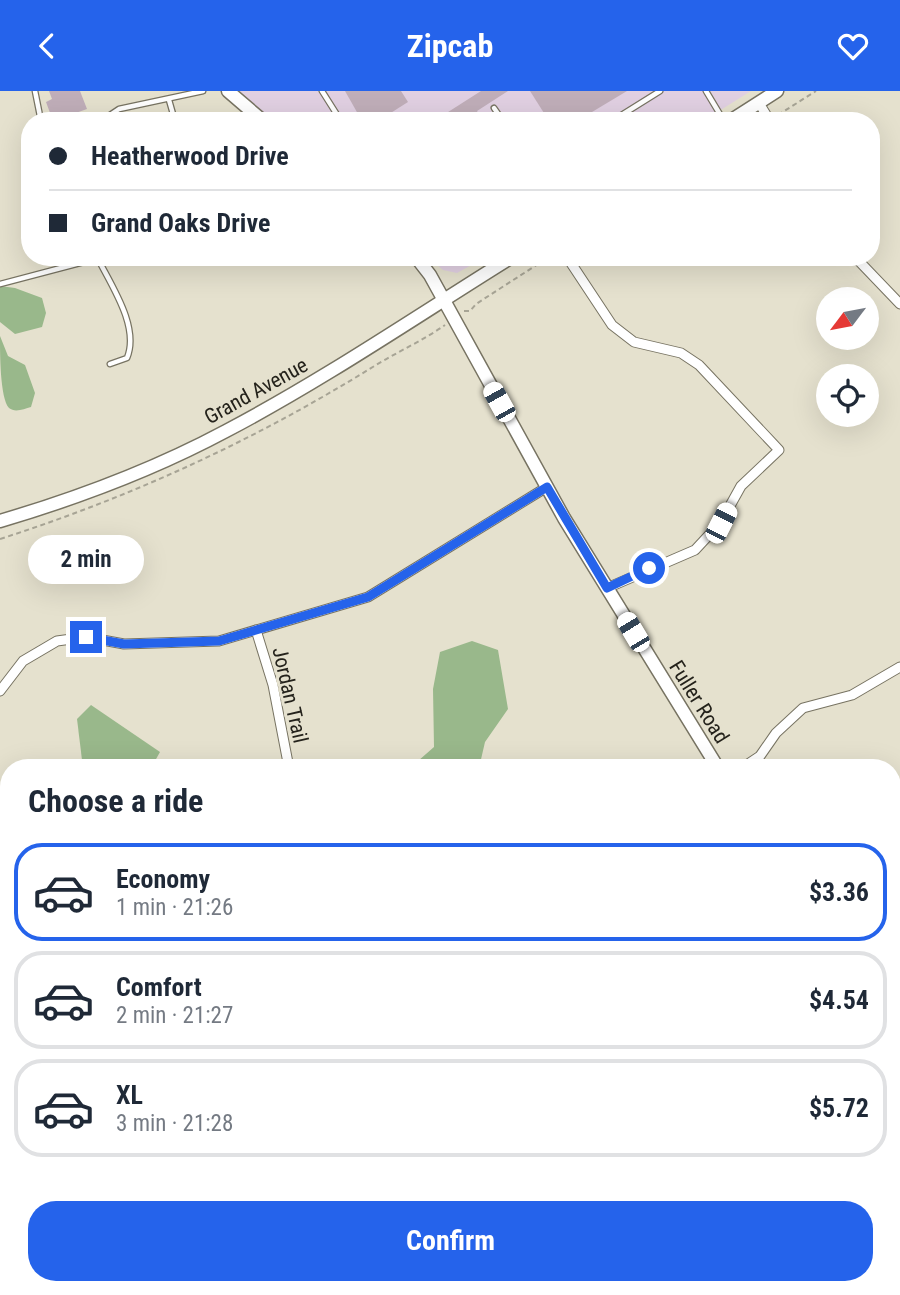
<!DOCTYPE html>
<meta charset="utf-8">
<style>
body{margin:0;font-family:"Roboto Condensed",sans-serif;background:#f6f6f7;color:#1f2937;height:100vh;display:flex;flex-direction:column;font-size:26px;white-space:nowrap}
*{box-sizing:border-box;margin:0}
p{font-size:23px;color:#747a83}
.icon{flex:none;width:38px;height:38px;fill:none;stroke:currentColor;stroke-width:2;stroke-linecap:round;stroke-linejoin:round}
.map{position:relative;flex:1;overflow:hidden}
.side{position:absolute;left:0px;top:668px;width:901px;height:536px;display:flex;flex-direction:column;background:#fff;border-radius:28px 28px 0 0;box-shadow:0 7px 28px #0002}
.side>*{flex:none}
.guide{position:absolute;left:21px;top:21px;width:859px;height:154px;border-radius:28px;box-shadow:0 7px 28px #0002;display:grid;align-content:center;height:154px;padding:0 28px;background:#fff}
.needle{width:46px;rotate:238deg}
.buttons{position:absolute;left:816px;top:196px;display:grid;gap:14px}
.buttons a{display:grid;place-items:center;width:63px;height:63px;border-radius:50%;background:#fff;box-shadow:0 7px 28px #0002;font-size:35px}
.end{position:absolute;width:32px;height:32px;margin:-16px;border:9px solid #2563eb;background:#fff;box-shadow:0 0 0 4px #fff}
.from{border-radius:50%}
.bubble{position:absolute;height:49px;border-radius:24px;background:#fff;box-shadow:0 7px 28px #0002;font-size:23px;font-weight:700;line-height:49px;text-align:center}
.car{position:absolute;width:21px;height:42px;margin:-21px -10px;border-radius:9px;box-shadow:0 0 5px 2px #0007;background:linear-gradient(#fff 24%,#345 0 40%,#fff 0 76%,#345 0 86%,#fff 0)}
.guide b{display:flex;align-items:center;gap:24px;height:66px;font-size:26px}
.guide b+b{border-top:2px solid #e0e1e3}
.guide i{width:18px;height:18px;background:#1f2937}
ul{padding:0;list-style:none}
li{display:flex;align-items:center;gap:21px;height:98px;margin:0 14px 10px;padding:0 14px;border:4px solid #e0e1e3;border-radius:28px}
li div{flex:1}
li b{display:block;font-size:26px}
li em{font-style:normal;font-weight:700}
li.selected{border-color:#2563eb}
li>.icon{width:63px;height:63px;stroke-width:1.5}
h2{padding:0 28px;font-size:32px;line-height:84px}
.action{display:flex;gap:14px;margin-top:auto;padding:14px 28px}
.action a{flex:1;height:80px;border-radius:28px;background:#2563eb;color:#fff;font-size:28px;font-weight:700;line-height:80px;text-align:center}
header{display:flex;justify-content:space-between;align-items:center;height:91px;padding:0 28px;background:#2563eb;color:#fff;font-size:32px;font-weight:700}
.map>svg:first-child{display:block}
.industrial{fill:#e1d0e2}
.forest{fill:#99b88b}
.building{fill:#c0aeb9}
.lines{fill:none;stroke-linecap:round;stroke-linejoin:round}
.lane-casing{stroke:#777362;stroke-width:7}
.street-casing{stroke:#777362;stroke-width:11}
.secondary-casing{stroke:#777362;stroke-width:15}
.path{stroke:#a7a495;stroke-width:2;stroke-dasharray:5 3.5;stroke-linecap:butt}
.lane{stroke:#fff;stroke-width:4.5}
.street{stroke:#fff;stroke-width:9}
.secondary{stroke:#fff;stroke-width:12}
.route{stroke:#2563eb;stroke-width:9}
.labels{text-anchor:middle;stroke-width:6;stroke-linejoin:round;paint-order:stroke}
.street-label{font-size:21px;fill:#24221b;stroke:#e5e1ce}
</style>
<header><svg class="icon" aria-label="back" viewBox="0 0 24 24"><path d="M15 5l-7 7 7 7"/></svg>Zipcab<svg class="icon" aria-label="heart" viewBox="0 0 24 24"><path d="M12 20l-8-8c-3-5 5-10 8-4 3-6 11-1 8 4z"/></svg></header>
<div class="map">
<svg width="900" height="1204" viewBox="0 0 900 1204">
<rect width="100%" height="100%" fill="#e5e1ce"/>
<g class="industrial">
<path d="M238,0H751L703,30H272Z"/>
<path d="M428,166H486L457,182L443,179Z"/>
</g>
<g class="forest">
<path d="M0,195L15,197L42,207L46,222L42,236L15,243L0,231Z"/>
<path d="M0,245L8,265L25,274L35,302L31,316C24,318 15,322 9,317C0,307 0,262 0,245Z"/>
<path d="M472,550L498,559L508,618L485,651L479,677H410L434,656L433,598L440,561Z"/>
<path d="M91,614L160,661L151,677H83L77,628Z"/>
<path d="M9,731V1195H141L134,1204H0V732Z"/>
</g>
<g class="building">
<path d="M49,0H80L87,18L53,30L46,11L52,8Z"/>
<path d="M345,0H401L408,11L378,30H362Z"/>
<path d="M481,0H508L477,20L483,30H434Z"/>
<path d="M530,0H627L577,30H549Z"/>
</g>
<g class="lines">
<g class="lane-casing">
<g id="lane">
<path d="M35,0L41,30"/>
<path d="M322,0L341,30"/>
<path d="M706,0L724,30"/>
<path d="M169,9L175,30"/>
<path d="M494,17L503,30"/>
<path d="M101,30L119,18L203,0"/>
<path d="M612,30L660,0"/>
<path d="M97,166C111,194 140,236 127,267L110,273"/>
<path d="M0,193L99,167"/>
</g>
</g>
<g class="street-casing">
<g id="street">
<path d="M759,12L770,30"/>
<path d="M567,166L612,234L634,251L681,262L699,274L779,359L741,395L721,431L695,459L607,497"/>
<path d="M855,166L900,213"/>
<path d="M256,539L273,594L289,677"/>
<path d="M0,600L23,570L57,550L86,546L124,553L219,550L368,506L547,396"/>
<path d="M742,677L760,665L776,642L803,617L852,604L900,576"/>
<path d="M892,803L900,799"/>
<path d="M313,1204L327,1195"/>
</g>
</g>
<g class="secondary-casing">
<g id="secondary">
<path d="M228,0L263,30"/>
<path d="M730,30L777,0"/>
<path d="M416,166L430,184L564,427L718,677"/>
<path d="M0,430C78,407 155,378 226,340C325,288 417,225 512,166"/>
<path d="M892,957L900,969"/>
</g>
</g>
<g class="path">
<path d="M778,24L816,0"/>
<path d="M464,220H470L476,213L549,166"/>
<path d="M0,448C134,405 257,348 376,274C399,260 424,249 445,234"/>
</g>
<use href="#lane" class="lane"/>
<use href="#street" class="street"/>
<use href="#secondary" class="secondary"/>
</g>
<g class="lines">
<path class="route" d="M86,546L124,553L219,550L368,506L547,396L607,497L649,477"/>
</g>
<g class="labels">
<g class="street-label">
<text transform="translate(256 300) rotate(-29)" y="7">Grand Avenue</text>
<text transform="translate(290 604) rotate(77)" y="7">Jordan Trail</text>
<text transform="translate(699 611) rotate(58)" y="7">Fuller Road</text>
</g>
</g>
</svg>
<div class="buttons">
<a><svg class="needle" viewBox="-14 -14 28 28"><path d="M0-13l5 13h-10z" fill="#e53935"/><path d="M0 13l5-13h-10z" fill="#747a83"/></svg></a>
<a><svg class="icon" aria-label="locate" viewBox="0 0 24 24"><circle cx="12" cy="12" r="6"/><path d="M12 2v4M12 18v4M2 12h4M18 12h4"/></svg></a>
</div>
<i class="end from" style="left:649px;top:477px"></i>
<i class="end" style="left:86px;top:546px"></i>
<div class="bubble" style="left:28px;top:444px;width:116px">2 min</div>
<i class="car" style="left:499px;top:311px;rotate:331deg"></i>
<i class="car" style="left:721px;top:432px;rotate:27deg"></i>
<i class="car" style="left:633px;top:541px;rotate:329deg"></i>
<div class="guide">
<b><i class="from"></i>Heatherwood Drive</b>
<b><i></i>Grand Oaks Drive</b>
</div>
<section class="side">
<h2>Choose a ride</h2>
<ul>
<li class="selected"><svg class="icon" aria-label="car" viewBox="0 0 24 24"><path d="M5 17H2v-5l4-1 3-4h7l3 4 3 1v5h-3M9 17h6M6 11h13"/><circle cx="7" cy="17" r="2"/><circle cx="17" cy="17" r="2"/></svg><div><b>Economy</b><p>1 min · 21:26</p></div><em>$3.36</em></li>
<li><svg class="icon" aria-label="car" viewBox="0 0 24 24"><path d="M5 17H2v-5l4-1 3-4h7l3 4 3 1v5h-3M9 17h6M6 11h13"/><circle cx="7" cy="17" r="2"/><circle cx="17" cy="17" r="2"/></svg><div><b>Comfort</b><p>2 min · 21:27</p></div><em>$4.54</em></li>
<li><svg class="icon" aria-label="car" viewBox="0 0 24 24"><path d="M5 17H2v-5l4-1 3-4h7l3 4 3 1v5h-3M9 17h6M6 11h13"/><circle cx="7" cy="17" r="2"/><circle cx="17" cy="17" r="2"/></svg><div><b>XL</b><p>3 min · 21:28</p></div><em>$5.72</em></li>
</ul>
<div class="action"><a>Confirm</a></div>
</section>
</div>
